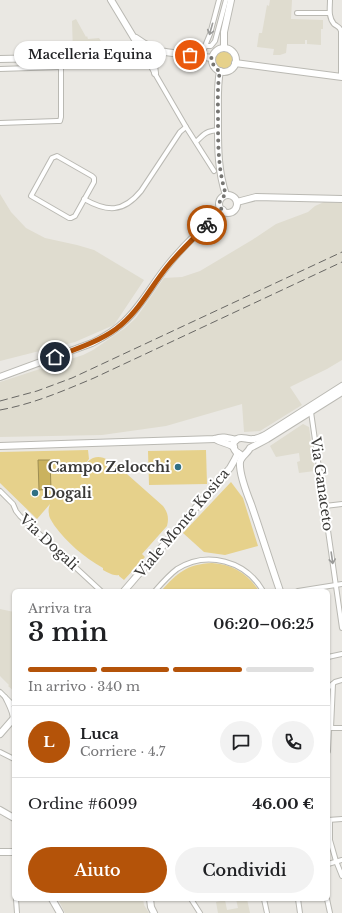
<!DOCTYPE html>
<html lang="it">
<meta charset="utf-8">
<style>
:root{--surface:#fff;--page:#f2f2f2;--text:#202124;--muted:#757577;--line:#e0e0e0;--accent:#b45309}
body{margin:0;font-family:"Libre Baskerville",serif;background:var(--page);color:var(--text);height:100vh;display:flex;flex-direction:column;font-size:15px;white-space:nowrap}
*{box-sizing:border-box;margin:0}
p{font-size:13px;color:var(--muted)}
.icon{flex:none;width:22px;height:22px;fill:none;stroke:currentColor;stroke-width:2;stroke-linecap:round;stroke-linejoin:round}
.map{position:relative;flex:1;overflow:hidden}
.panel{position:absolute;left:12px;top:589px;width:318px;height:312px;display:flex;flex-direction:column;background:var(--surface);border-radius:6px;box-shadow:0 1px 3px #0004}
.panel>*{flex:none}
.pin{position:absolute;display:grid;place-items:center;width:34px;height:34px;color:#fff;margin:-17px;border:2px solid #fff;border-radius:50%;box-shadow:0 1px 4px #0007}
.courier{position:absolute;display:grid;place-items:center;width:40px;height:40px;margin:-20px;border:3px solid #b45309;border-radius:50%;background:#fff;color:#222;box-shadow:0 1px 5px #0007}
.bubble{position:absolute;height:28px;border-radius:14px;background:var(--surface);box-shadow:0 1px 3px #0004;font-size:13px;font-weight:600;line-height:28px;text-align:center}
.overview em{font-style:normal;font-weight:600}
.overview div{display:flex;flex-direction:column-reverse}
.overview{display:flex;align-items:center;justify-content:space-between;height:68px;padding:0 16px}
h1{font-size:26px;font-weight:600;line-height:30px}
.bar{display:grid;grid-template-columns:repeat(4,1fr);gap:6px 4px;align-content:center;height:48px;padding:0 16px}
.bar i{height:5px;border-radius:3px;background:var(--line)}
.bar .active{background:var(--accent)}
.bar p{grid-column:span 4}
.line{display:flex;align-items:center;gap:10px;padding:0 16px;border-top:1px solid var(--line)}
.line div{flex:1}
.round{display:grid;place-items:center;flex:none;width:42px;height:42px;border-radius:21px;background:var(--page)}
.action{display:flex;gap:8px;margin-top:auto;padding:8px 16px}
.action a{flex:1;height:46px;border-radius:24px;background:var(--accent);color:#fff;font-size:16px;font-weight:600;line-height:46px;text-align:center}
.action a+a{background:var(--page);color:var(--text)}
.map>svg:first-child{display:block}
.built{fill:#dfdccf}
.green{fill:#e6d18b}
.water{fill:#cab25e;stroke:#9e8d52}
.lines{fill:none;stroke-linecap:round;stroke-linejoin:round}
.street-casing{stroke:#bab9b3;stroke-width:6}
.secondary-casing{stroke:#bab9b3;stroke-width:8}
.street{stroke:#fff;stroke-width:4}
.secondary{stroke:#fff;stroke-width:6}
.rail{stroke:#696865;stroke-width:1;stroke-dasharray:8 4;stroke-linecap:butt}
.oneway{stroke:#9c9c9a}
.done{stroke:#777673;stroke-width:4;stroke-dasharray:0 7.2}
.route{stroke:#b45309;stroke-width:5}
.poi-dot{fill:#307084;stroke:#fff;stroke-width:1.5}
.labels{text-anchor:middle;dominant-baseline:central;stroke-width:4;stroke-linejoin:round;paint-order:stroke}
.poi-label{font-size:14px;font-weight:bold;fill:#393836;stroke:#fff;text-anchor:end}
.street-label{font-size:14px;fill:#393836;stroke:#fff}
</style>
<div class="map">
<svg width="342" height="913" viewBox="0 0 342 913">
<rect width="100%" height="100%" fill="#eae8e3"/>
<!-- built -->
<g class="built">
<polygon points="270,0 292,0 291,19 323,20 323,29 321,29 321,45 307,44 307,40 305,40 305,44 287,44 286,53 280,55 273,55 274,49 257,47 259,33 262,33 267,5 269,6"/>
<polygon points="76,19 86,37 87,36 88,39 99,38 108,52 73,54 72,21"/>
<polygon points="0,194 11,212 26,228 45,238 77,245 94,250 144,280 114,325 75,342 0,361"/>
<polygon points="324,202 342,203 342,360 327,369 290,387 302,405 260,431 244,432 242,404 166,426 102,435 0,437 0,382 83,355 93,350 125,328 136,318 164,278 182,277 200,271 252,240 276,224 308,212 315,206"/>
<polygon points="303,424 309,427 315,471 299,473 297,462 300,461 299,453 276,457 270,446"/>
<polygon points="0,609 14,612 14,691 8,686 9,685 0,676"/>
<polygon points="58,899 143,899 144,905 149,913 65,913"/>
<polygon points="236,899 247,899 250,913 218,913 216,902 225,900 227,910 238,908"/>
</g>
<!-- green -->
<g class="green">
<circle cx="224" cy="60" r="9"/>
<path d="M88,450L89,459L67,486C72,479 86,461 93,458C98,456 103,457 108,460L110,459L163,506C168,513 169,518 167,526L142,554L145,557L124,580L119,576V575C113,576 109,573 103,570V568C84,557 67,543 54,525C52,521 49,518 49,514C48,510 49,507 50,504L37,519L0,483V452Z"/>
<polygon points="206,450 207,484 149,485 148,451"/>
<polygon points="231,482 243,498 258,546 225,555 204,552 183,533"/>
<path d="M212,563C232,564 248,574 259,591H161C177,573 187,564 212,563Z"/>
</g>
<!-- water -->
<polygon class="water" points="38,460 50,460 51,489 39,490"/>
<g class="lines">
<defs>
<g id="street">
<path d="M330,0C330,8 328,17 334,24C338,27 340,27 341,31V77"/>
<polyline points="297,13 329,13"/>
<polyline points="205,46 211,46 215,41 226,0"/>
<polyline points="143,53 186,127 214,171"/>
<polyline points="202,57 205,46 210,34 219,0"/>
<polyline points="0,69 61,67"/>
<polyline points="0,123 57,121 60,121 61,117 61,58"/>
<path d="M196,142C204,134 206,131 218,130"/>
<polygon points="57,156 92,176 94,178 94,182 75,216 71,218 69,218 31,196 52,158"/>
<path d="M84,199C107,212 123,213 141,191L180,132L186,127"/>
<polyline points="311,412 342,628"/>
<polyline points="0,491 13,504 16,511 20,516 101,591"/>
<polyline points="325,506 342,504"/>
<path d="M155,591C162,583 169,575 177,569C207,550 246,561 263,591"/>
<polyline points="298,591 342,584"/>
<polyline points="328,657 342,654"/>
<polyline points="328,688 335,682 342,680"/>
<polyline points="0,692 14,706"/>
<path d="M5,697C8,704 13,711 13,720"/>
<polyline points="330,728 342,728"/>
<polyline points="331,728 333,684"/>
<polyline points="328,751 329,728"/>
<polyline points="0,752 14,759"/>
<polyline points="328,820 342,819"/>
<polyline points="330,820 330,840 336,861 342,876"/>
<polyline points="328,864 342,860"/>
<polyline points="16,899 17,913"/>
<polyline points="191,899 200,913"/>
<polyline points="264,899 267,913"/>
<polyline points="298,899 300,913"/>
<polyline points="327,899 330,913"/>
</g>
<g id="secondary">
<polyline points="111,0 143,53"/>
<polyline points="136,38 145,44 162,51"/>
<polyline points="224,48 224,32 231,0"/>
<circle cx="224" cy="60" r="12"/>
<polyline points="0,59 93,57 152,52 165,52 212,58"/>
<polyline points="235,63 342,77"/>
<path d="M220,71C217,86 218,100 218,115C218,142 217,169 226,195"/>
<path d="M155,73C153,61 154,58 165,52"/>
<circle cx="228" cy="204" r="9"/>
<polyline points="237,202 256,197 342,199"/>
<path d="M0,377L92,343C104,337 116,330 125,321C142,305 153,283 168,265C184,245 203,227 223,210"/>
<path d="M215,439C221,443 226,442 234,447"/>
<path d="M0,446L215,439C222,436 228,438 236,440"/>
<path d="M240,454C234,452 230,444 237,439C242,436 247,440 253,439C257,439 261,437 265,435L342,386"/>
<polyline points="124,591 230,468 234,461 238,453"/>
<path d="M280,591C270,562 261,533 251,504C247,494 239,472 240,462C241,456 248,453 250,448L267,439L342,392"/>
<polyline points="0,734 14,718"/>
<polyline points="0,810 14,818"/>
<polyline points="0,852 14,852"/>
<polyline points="52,899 60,913"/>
<polyline points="150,899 151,907 154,913"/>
</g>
</defs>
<!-- street casing -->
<use href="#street" class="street-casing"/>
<!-- secondary casing -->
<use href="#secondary" class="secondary-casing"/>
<!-- street -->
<use href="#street" class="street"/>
<!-- secondary -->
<use href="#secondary" class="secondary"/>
<!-- rail -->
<g class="rail">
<polyline points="0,401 37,391 72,378 342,252"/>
<path d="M0,410C33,404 63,391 94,378L342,262"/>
</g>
</g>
<!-- one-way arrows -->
<defs><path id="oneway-shaft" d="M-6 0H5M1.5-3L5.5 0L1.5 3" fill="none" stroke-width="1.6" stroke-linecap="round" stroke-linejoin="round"/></defs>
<g class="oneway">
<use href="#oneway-shaft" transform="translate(211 29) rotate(106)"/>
<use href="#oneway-shaft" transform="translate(332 558) rotate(82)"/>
</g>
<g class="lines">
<!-- done -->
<path class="done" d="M190,55L212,58C212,64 215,69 220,71C217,87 218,102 218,118C218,144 218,170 226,195C219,198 218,204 222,210L207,225"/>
<!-- route -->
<path class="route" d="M55,357C76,349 98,342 116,329C138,313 150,288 167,267C179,252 193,239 207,225"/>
</g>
<!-- markers -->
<g class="poi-dot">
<circle cx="178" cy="467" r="4"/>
<circle cx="35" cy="493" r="4"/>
</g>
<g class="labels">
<!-- poi labels -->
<g class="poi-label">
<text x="170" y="467">Campo Zelocchi</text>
<text x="43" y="493" text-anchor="start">Dogali</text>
</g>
<!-- street labels -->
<g class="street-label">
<text transform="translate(322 484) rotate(82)">Via Ganaceto</text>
<text transform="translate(182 523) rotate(-50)">Viale Monte Kosica</text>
<text transform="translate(49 542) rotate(43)">Via Dogali</text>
</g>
</g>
</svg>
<div class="pin" style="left:190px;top:55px;background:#ea580c"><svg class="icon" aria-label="bag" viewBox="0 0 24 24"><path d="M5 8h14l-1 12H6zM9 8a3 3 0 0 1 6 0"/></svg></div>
<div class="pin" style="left:55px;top:357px;background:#1f2937"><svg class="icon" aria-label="home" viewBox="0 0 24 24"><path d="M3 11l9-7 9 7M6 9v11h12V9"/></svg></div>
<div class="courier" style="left:207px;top:225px"><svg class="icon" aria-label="bike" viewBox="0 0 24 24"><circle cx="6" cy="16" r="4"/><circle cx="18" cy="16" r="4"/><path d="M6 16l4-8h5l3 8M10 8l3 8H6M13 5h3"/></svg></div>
<div class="bubble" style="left:14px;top:41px;width:152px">Macelleria Equina</div>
<section class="panel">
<div class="overview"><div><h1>3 min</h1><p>Arriva tra</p></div><em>06:20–06:25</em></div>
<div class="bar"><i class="active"></i><i class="active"></i><i class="active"></i><i></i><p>In arrivo · 340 m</p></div>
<div class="line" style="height:72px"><b class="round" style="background:var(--accent);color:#fff">L</b><div><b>Luca</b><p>Corriere · 4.7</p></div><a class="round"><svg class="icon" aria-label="chat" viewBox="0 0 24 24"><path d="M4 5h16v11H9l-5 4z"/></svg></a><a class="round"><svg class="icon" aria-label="phone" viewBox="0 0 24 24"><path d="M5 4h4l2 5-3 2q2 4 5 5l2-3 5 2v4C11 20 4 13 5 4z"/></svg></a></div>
<div class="line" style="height:52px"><div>Ordine #6099</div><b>46.00 €</b></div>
<div class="action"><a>Aiuto</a><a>Condividi</a></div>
</section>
</div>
